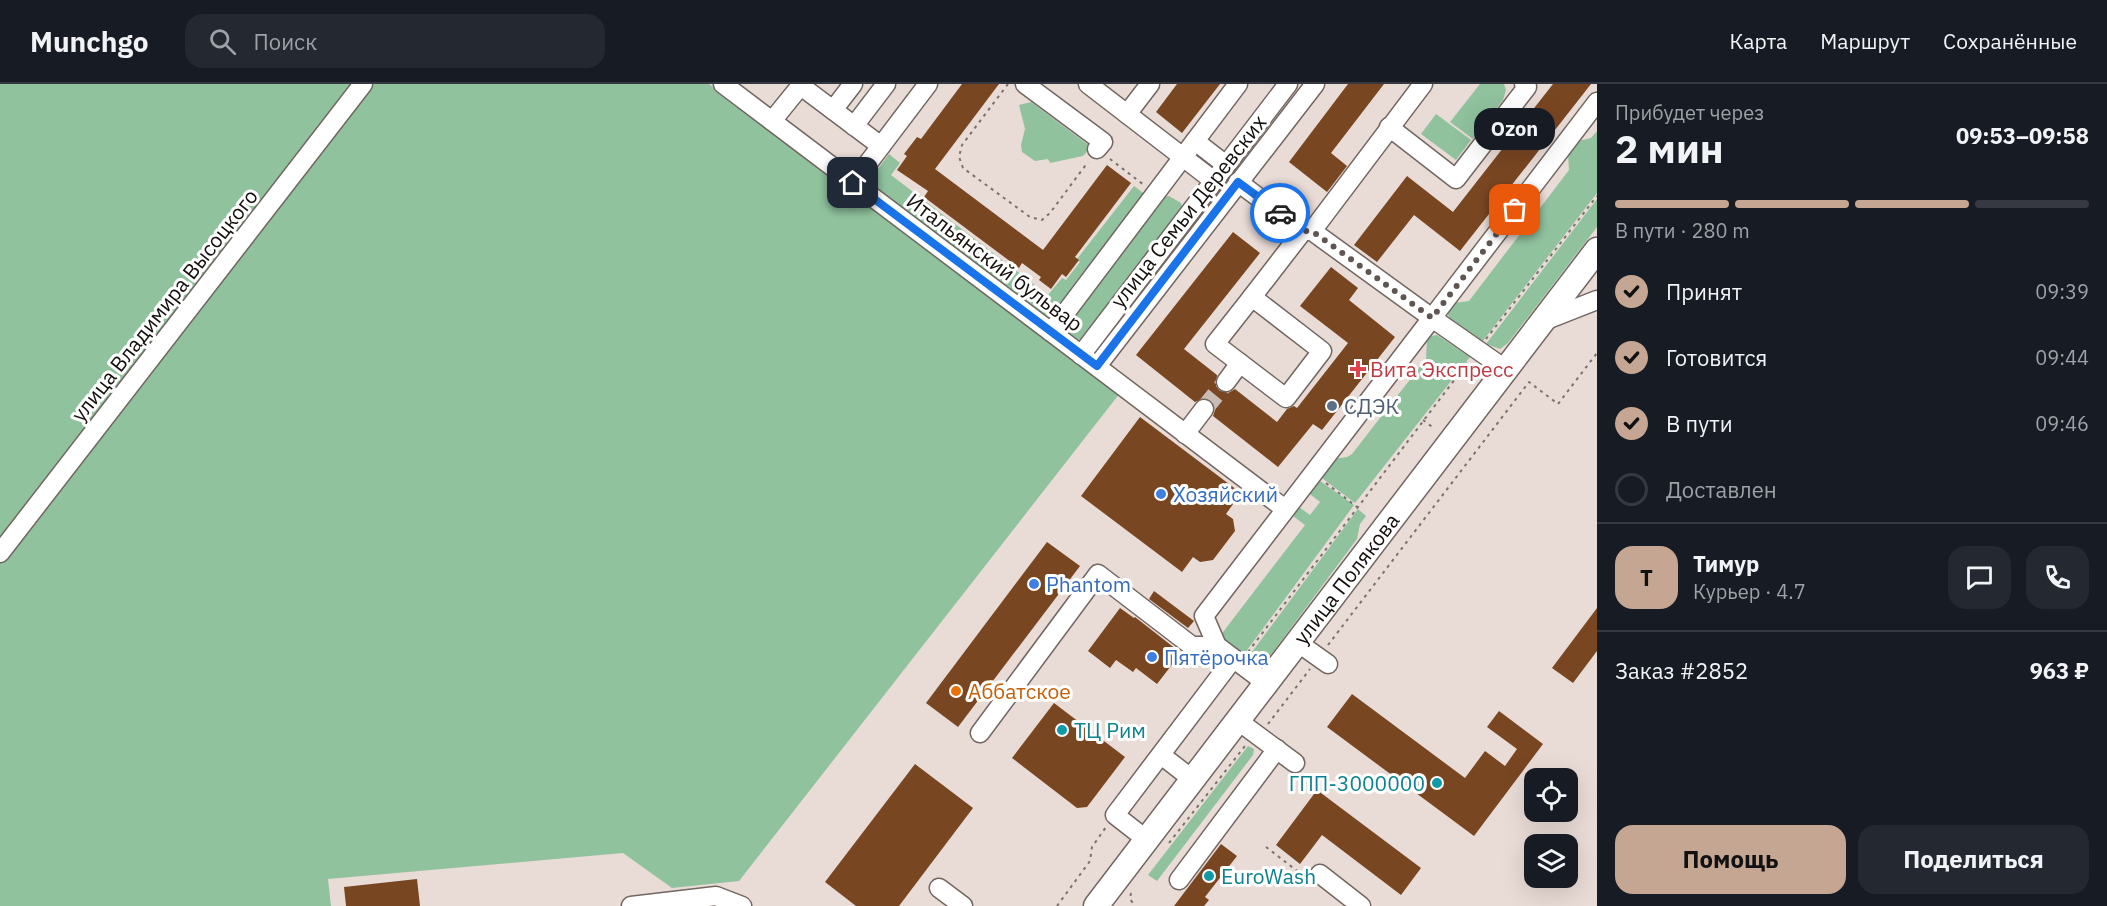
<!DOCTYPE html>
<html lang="ru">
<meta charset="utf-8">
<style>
:root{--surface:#171b24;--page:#242831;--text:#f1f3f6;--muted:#9ea1a6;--line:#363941;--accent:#c4a693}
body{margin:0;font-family:"IBM Plex Sans",sans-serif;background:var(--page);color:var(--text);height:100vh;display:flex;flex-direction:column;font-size:22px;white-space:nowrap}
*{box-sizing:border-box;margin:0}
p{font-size:20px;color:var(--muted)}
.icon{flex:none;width:33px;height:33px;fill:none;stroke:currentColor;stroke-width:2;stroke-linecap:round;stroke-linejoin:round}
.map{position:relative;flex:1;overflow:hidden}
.sheet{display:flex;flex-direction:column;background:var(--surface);width:510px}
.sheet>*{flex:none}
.controls{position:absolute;left:1524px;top:684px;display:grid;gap:12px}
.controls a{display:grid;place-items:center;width:54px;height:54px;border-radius:12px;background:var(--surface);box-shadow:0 6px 24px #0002;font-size:30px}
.pin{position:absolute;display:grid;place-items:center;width:51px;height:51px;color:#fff;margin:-26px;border-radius:12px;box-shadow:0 3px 9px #0006}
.courier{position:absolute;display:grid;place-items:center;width:60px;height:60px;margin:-30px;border:4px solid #1a73e8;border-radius:50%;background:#fff;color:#222;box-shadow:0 2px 8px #0007}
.bubble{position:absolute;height:42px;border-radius:18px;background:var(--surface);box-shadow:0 6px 24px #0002;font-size:20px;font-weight:700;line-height:42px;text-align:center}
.headline em{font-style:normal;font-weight:700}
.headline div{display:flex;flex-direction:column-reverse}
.headline{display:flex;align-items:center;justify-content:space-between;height:102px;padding:0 18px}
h1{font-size:39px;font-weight:700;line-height:45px}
.bar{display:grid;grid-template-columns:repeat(4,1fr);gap:9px 6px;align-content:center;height:72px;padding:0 18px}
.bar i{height:8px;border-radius:4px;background:var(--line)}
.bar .on{background:var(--accent)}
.bar p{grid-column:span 4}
.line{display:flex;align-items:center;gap:15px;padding:0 18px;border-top:2px solid var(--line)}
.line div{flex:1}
.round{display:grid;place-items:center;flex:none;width:63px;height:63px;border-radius:18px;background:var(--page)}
ol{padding:0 18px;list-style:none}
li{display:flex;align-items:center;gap:18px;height:66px}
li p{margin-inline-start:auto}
li .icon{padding:6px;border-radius:50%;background:var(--accent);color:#111;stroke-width:4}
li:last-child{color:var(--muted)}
li i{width:33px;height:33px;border:3px solid var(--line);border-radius:50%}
.button{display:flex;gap:12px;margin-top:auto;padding:12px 18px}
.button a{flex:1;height:69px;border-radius:18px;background:var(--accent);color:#111;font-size:24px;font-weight:700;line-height:69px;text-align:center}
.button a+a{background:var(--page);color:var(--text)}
header{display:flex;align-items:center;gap:36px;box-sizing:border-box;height:84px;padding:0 30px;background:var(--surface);border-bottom:2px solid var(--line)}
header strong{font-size:28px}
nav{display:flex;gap:33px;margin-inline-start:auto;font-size:21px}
.search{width:420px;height:54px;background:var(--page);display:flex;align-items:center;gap:15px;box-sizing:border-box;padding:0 21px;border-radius:18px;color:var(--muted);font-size:22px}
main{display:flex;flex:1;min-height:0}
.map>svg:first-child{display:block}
.green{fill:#90c29e}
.building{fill:#794622}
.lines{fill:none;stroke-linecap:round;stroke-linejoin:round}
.minor-tunnel{stroke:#c9bcb7;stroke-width:18;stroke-dasharray:18 9;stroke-linecap:butt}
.minor-casing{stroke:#726661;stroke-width:21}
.major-casing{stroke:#726661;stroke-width:27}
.path{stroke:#7b716d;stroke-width:2;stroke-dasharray:3 4.5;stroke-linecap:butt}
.minor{stroke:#fff;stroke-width:18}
.major{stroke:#fff;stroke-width:24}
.done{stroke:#5f5653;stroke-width:6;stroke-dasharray:0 10.8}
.route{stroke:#1a73e8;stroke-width:8}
.health-dot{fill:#e0444e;stroke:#fff;stroke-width:2}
.service-dot{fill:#5c6f8a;stroke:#fff;stroke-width:2}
.shop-dot{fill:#3f7fe0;stroke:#fff;stroke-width:2}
.food-dot{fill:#e8710a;stroke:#fff;stroke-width:2}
.culture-dot{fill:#0f9aa8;stroke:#fff;stroke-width:2}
.labels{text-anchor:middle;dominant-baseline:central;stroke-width:6;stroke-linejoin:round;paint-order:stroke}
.street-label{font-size:21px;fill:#140f0d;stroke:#fff}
.health-label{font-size:21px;fill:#be3a42;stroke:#fff;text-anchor:start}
.service-label{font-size:21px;fill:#4e5e75;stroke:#fff;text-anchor:start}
.shop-label{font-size:21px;fill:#366cbe;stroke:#fff;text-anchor:start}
.food-label{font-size:21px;fill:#c56008;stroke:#fff;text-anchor:start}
.culture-label{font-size:21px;fill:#0d838f;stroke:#fff;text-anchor:start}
</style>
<header>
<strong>Munchgo</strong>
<div class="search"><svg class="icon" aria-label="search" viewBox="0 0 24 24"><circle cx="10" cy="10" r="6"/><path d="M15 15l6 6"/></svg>Поиск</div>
<nav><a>Карта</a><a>Маршрут</a><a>Сохранённые</a></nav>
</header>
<main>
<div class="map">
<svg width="1597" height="822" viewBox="0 0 1597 822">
<rect width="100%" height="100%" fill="#e9dbd5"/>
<!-- green -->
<g class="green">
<polygon points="0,0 709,0 1120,309 739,797 672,804 623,769 328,795 331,822 0,822"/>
<polygon points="1480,0 1504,0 1506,6 1503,16 1473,55 1450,38"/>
<polygon points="1031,18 1091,63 1083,72 1050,79 1048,75 1035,77 1022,68 1021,61 1025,45 1019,21"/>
<polygon points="1436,30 1471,56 1456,76 1421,50"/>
<polygon points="1597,47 1597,109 1482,258 1453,239 1449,235 1447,225 1454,219 1469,217 1569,86 1568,70 1578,57 1591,54"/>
<polygon points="889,70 900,79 891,91 1048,211 1062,194 1066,196 1080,178 1077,175 1134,102 1146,111 1055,231 1049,234 1045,233 872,102 874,90"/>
<path d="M1169,112L1181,119L1183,127L1084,256C1075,256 1067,253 1066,243L1163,113Z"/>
<polygon points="1597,115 1597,143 1508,259 1500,265 1486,260"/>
<polygon points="1437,251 1470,273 1355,419 1318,391 1333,375 1347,373 1352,370 1426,275 1427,255 1431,252"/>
<polygon points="1316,394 1354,421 1242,573 1220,552 1305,441 1289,429 1295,420 1310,431 1320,418 1306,407"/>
<polygon points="1358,425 1366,432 1360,440 1357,455 1267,576 1257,581 1246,576"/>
<polygon points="1248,662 1254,665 1253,671 1157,797 1148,791"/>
</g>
<!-- building -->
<g class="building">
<polygon points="962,0 999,0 935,85 1043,166 1107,81 1131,99 1075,173 1079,176 1066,193 1062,190 1051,205 1039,196 1041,193 1022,179 1019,184 924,113 928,107 897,86 907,72 904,70 917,53 921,55"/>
<polygon points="1177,0 1220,0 1182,49 1156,28"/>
<polygon points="1348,0 1384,0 1331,69 1347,82 1327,108 1289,78"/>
<polygon points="1553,0 1591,0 1460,167 1414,131 1377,178 1354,161 1407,92 1453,128"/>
<polygon points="1233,148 1260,169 1184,265 1217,291 1216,302 1220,307 1230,308 1235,305 1277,338 1287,325 1294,322 1297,324 1348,259 1300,222 1331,183 1358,204 1349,216 1395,253 1322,346 1313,340 1278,383 1213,332 1215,326 1211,316 1205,314 1195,318 1136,271"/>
<polygon points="1140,333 1241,409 1226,430 1233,435 1235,447 1213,476 1200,478 1193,473 1182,488 1081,412"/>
<polygon points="1047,458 1080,482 958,643 926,619"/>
<polygon points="1154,507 1194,537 1188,544 1149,515"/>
<polygon points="1120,524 1134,534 1135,533 1181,569 1157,600 1136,584 1133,588 1116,576 1110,584 1088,567"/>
<polygon points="1597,524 1597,567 1573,599 1552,584"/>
<polygon points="1352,610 1465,694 1485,667 1505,682 1517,665 1487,643 1499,627 1543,660 1474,752 1327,643"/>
<polygon points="1054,619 1125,673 1087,723 1077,724 1012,674"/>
<polygon points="915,680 973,724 899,822 856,822 825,798"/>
<polygon points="1317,706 1421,784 1401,811 1322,751 1300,780 1276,761"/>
<polygon points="1221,760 1237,772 1205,813 1209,816 1204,822 1174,822"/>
<polygon points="417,795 420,822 346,822 344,803"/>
</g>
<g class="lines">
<!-- minor-tunnel -->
<polyline class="minor-tunnel" points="1204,325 1226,298"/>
<defs>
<g id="minor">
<polyline points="723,0 1285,425"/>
<polyline points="1025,0 1103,58 1097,65"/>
<polyline points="1088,0 1214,97"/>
<polyline points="801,2 881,62"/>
<polyline points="833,26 853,0"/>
<polyline points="1127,30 1150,0"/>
<polyline points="772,37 802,0"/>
<polyline points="854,42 886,0"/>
<polyline points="1389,43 1456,95 1527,3 1524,0"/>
<polyline points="1195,57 1226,81"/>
<polyline points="1238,98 1303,147"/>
<polyline points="853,99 928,0"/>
<polyline points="1312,147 1423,0"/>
<polyline points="1252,213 1303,147 1312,147 1432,234 1597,18"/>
<polygon points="1252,213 1322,267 1286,314 1215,260"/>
<polyline points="1541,238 1597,216"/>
<polyline points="1051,248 1238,0"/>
<polyline points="1081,271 1288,0"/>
<polyline points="1097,282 1315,0"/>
<polyline points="1226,298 1240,279"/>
<polyline points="1185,350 1204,325"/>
<polyline points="0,469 363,0"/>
<polyline points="1297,558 1328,580"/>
<polyline points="1266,599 1217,562 1204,532 1432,234 1505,285"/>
<polyline points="1237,636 1295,679"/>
<polyline points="980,649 1098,490 1192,562 1217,562"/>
<polyline points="1161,671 1192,695"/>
<polyline points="1147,756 1115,731 1233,575"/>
<polyline points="1320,790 1361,822"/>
<polyline points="1179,796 1277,665"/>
<polyline points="939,804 963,822"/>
<polyline points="631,822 716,812 742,822"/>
</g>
<g id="major">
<path id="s1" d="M1096,822L1597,166"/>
</g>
</defs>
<!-- minor casing -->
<use href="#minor" class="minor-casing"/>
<!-- major casing -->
<use href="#major" class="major-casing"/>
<!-- path -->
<g class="path">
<polyline points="1008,0 962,61 959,73 963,84 1030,133 1042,136 1050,129 1088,78"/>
<polyline points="1110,75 1144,101"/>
<polyline points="1486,255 1597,112"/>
<polyline points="1423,336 1435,345"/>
<polyline points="1326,399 1357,423"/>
<polyline points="1328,561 1529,298 1558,320 1597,269"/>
<polyline points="1248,568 1468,278"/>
<polyline points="1268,640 1310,585"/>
<polyline points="1169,759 1245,662"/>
<polyline points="1266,763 1305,793"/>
<polyline points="1131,809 1130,815 1135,822"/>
<polyline points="1057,822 1090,777 1092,763 1106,743"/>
</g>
<!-- minor -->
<use href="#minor" class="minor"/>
<!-- major -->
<use href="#major" class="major"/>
</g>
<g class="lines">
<!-- done -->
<polyline class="done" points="1280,129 1303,147 1312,147 1432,234 1515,126"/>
<!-- route -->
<polyline class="route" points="853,99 1097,282 1238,98 1280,129"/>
</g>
<!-- markers -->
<path class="health-dot" d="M1355 276h6v6h6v6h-6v6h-6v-6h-6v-6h6z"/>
<circle class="service-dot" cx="1332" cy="322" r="6"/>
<g class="shop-dot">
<circle cx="1161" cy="410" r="6"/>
<circle cx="1034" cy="500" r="6"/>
<circle cx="1152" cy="573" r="6"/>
</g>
<circle class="food-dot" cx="956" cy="607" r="6"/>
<g class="culture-dot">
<circle cx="1062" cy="646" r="6"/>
<circle cx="1437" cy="699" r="6"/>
<circle cx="1209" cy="792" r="6"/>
</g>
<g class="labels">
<!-- street labels -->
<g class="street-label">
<text transform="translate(1188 127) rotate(-52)">улица Семьи Деревских</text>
<text transform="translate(995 178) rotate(37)">Итальянский бульвар</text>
<text transform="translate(164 221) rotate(-52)">улица Владимира Высоцкого</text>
<text stroke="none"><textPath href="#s1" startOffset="412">улица Полякова</textPath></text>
</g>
<!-- health labels -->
<g class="health-label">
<text x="1370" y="285">Вита Экспресс</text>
</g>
<!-- service labels -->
<g class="service-label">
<text x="1344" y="322">СДЭК</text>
</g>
<!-- shop labels -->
<g class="shop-label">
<text x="1173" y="410">Хозяйский</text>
<text x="1046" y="500">Phantom</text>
<text x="1164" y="573">Пятёрочка</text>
</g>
<!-- food labels -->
<g class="food-label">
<text x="968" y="607">Аббатское</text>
</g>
<!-- culture labels -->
<g class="culture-label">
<text x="1074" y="646">ТЦ Рим</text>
<text x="1425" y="699" text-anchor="end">ГПП-3000000</text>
<text x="1221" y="792">EuroWash</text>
</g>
</g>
</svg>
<div class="controls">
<a><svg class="icon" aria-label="locate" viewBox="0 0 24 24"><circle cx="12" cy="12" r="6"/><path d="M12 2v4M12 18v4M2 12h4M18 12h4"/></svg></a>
<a><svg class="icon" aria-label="layers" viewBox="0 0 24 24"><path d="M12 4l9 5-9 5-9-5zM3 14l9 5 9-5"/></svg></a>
</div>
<div class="pin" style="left:1515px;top:126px;background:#ea580c"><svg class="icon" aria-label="bag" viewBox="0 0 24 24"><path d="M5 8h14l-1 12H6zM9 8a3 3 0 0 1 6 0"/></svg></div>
<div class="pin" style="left:853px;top:99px;background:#1f2937"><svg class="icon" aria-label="home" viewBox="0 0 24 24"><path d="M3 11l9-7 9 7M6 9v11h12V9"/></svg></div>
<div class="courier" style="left:1280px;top:129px"><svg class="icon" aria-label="car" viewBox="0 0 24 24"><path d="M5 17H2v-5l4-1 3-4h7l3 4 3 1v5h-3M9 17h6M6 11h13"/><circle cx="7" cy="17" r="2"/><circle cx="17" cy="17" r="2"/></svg></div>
<div class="bubble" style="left:1474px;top:24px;width:81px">Ozon</div>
</div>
<section class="sheet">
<div class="headline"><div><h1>2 мин</h1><p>Прибудет через</p></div><em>09:53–09:58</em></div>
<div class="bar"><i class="on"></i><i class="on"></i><i class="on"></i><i></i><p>В пути · 280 m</p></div>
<ol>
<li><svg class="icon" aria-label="check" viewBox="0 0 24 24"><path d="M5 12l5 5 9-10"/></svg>Принят<p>09:39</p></li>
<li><svg class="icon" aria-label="check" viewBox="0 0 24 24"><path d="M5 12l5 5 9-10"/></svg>Готовится<p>09:44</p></li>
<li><svg class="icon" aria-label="check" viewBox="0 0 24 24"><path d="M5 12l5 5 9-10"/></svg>В пути<p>09:46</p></li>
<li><i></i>Доставлен</li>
</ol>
<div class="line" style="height:108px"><b class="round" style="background:var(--accent);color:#111">Т</b><div><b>Тимур</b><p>Курьер · 4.7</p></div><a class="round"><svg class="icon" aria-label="chat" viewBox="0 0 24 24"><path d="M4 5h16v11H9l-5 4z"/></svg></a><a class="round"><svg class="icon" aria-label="phone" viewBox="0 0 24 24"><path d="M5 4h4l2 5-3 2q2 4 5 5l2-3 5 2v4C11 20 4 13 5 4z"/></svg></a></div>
<div class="line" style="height:78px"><div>Заказ #2852</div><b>963 ₽</b></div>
<div class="button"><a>Помощь</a><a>Поделиться</a></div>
</section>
</main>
